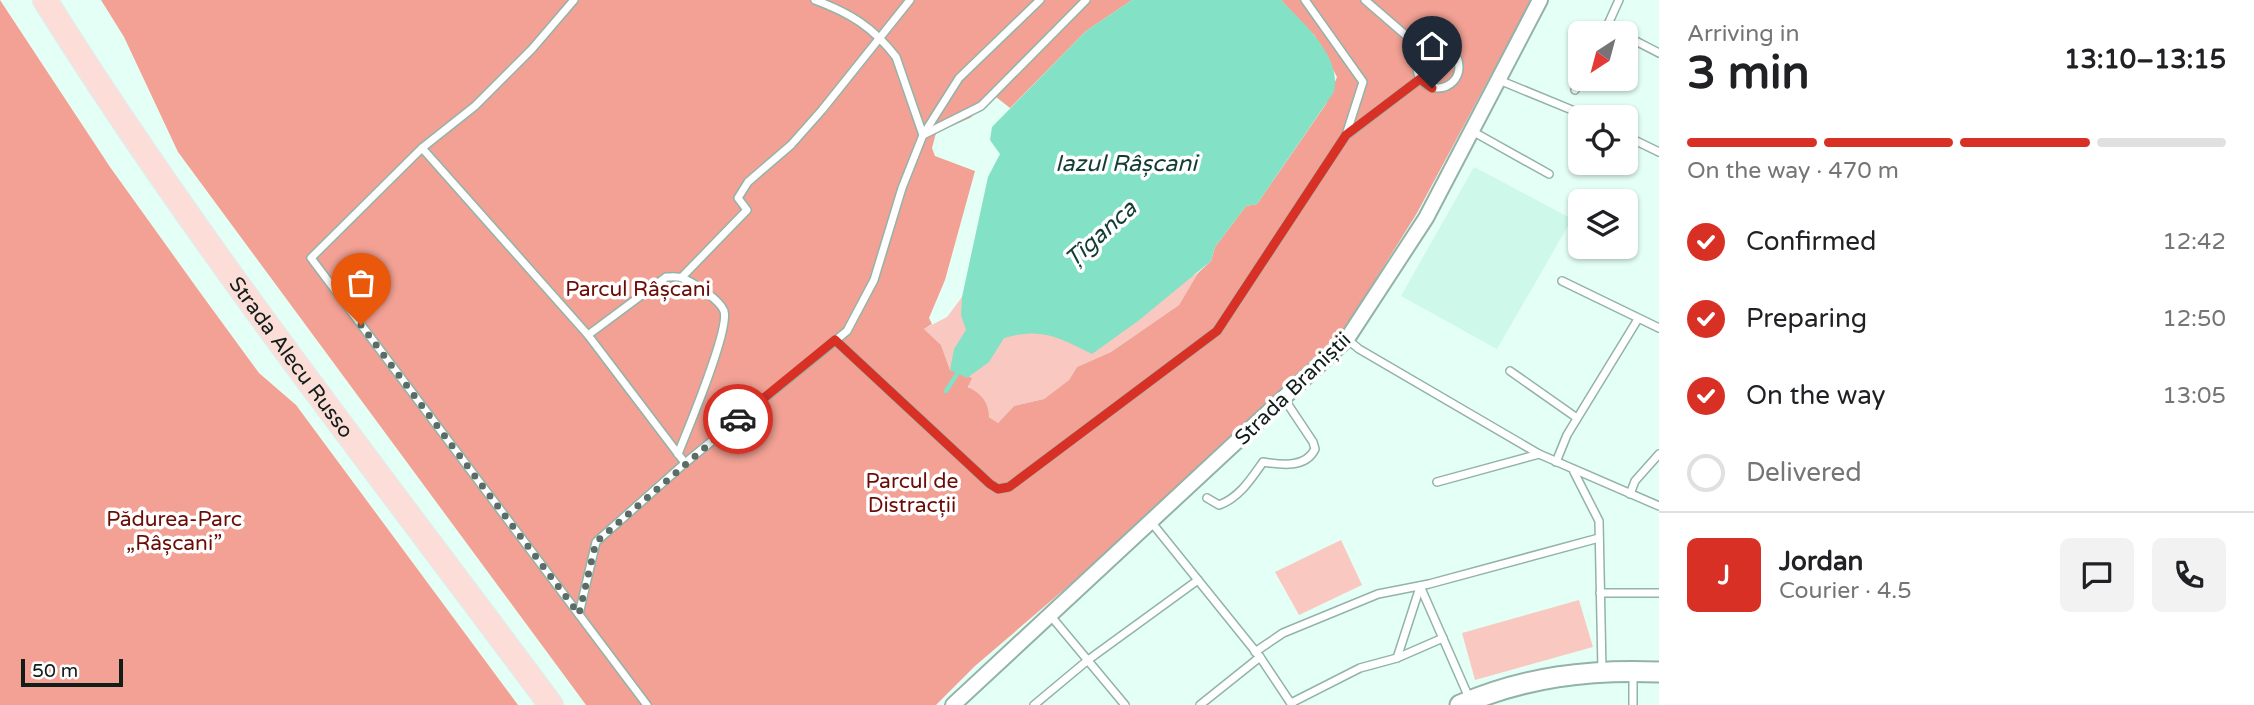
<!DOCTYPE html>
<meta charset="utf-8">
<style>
:root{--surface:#fff;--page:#f2f2f2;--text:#202124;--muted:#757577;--line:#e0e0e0;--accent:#d93025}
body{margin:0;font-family:"Varela Round",sans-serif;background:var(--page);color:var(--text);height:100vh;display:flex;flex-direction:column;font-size:26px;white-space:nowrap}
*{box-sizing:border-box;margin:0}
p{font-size:23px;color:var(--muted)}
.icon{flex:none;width:38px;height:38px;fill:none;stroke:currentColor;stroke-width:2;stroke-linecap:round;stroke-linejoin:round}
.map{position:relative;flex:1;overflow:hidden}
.side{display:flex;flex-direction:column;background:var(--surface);width:595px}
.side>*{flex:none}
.needle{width:46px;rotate:216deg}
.controls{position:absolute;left:1568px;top:21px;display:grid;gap:14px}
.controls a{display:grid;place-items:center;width:70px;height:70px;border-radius:10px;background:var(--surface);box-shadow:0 2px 5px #0004;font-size:35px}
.scale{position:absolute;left:21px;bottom:18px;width:102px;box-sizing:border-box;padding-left:7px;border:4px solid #101d19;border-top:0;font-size:19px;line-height:24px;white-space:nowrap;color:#101d19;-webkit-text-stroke:5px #fff;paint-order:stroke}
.pin{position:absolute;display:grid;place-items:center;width:60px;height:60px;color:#fff;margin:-72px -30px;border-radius:50% 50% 50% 0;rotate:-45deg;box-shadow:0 0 7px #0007}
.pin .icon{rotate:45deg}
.courier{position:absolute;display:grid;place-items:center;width:70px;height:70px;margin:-35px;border:5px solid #d93025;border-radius:50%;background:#fff;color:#222;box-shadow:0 2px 9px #0007}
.head em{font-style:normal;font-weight:700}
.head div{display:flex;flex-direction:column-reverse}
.head{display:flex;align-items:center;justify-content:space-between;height:119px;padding:0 28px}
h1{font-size:46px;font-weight:700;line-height:52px}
.bar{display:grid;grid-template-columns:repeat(4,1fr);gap:10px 7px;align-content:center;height:84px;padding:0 28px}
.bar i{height:9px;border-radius:5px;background:var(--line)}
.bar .selected{background:var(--accent)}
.bar p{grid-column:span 4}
.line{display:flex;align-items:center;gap:18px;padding:0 28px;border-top:2px solid var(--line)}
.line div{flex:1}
.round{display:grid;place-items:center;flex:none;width:74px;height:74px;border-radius:10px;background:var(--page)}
ol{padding:0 28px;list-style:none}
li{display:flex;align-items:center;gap:21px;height:77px}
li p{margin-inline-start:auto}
li .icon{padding:7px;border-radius:50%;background:var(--accent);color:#fff;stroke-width:4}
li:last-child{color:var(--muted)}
li i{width:38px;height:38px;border:4px solid var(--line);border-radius:50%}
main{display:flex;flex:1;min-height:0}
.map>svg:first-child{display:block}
.built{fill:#cdf8ea}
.green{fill:#f9c9c1}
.forest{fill:#f2a194}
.water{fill:#83e1c5}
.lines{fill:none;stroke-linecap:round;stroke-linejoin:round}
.stream{stroke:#83e1c5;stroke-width:4.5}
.service-casing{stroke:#93b3a8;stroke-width:10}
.minor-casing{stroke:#93b3a8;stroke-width:18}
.secondary-casing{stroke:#93b3a8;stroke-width:23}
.primary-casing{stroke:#e7e8e8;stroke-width:26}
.service{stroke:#fff;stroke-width:7}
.minor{stroke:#fff;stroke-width:14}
.secondary{stroke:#fff;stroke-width:19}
.primary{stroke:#fdddd7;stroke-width:23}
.done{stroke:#5a6c66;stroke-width:7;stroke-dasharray:0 12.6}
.route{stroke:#d93025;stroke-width:9}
.labels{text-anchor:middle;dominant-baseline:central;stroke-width:7;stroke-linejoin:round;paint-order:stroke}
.park-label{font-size:21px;fill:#6c0c06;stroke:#fff}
.street-label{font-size:21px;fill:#101d19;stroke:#fff}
.water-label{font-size:23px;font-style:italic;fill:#123d31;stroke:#fff}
</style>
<main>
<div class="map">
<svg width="1659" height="705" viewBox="0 0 1659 705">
<rect width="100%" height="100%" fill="#e4fff5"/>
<!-- built -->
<polygon class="built" points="1474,167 1572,219 1497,349 1401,296"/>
<!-- green -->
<g class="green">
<path d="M1198,273L1179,305L1111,352L1077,367L1069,380L1044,399L1014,406L998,423C983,414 969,394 967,378L950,370L941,345L924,329L947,317L962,297L1190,277Z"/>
<polygon points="1341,540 1362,585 1299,615 1275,572"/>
<polygon points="1579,600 1593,647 1475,680 1462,633"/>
</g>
<!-- forest -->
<g class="forest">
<polygon points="0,0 110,167 199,291 259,373 296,405 518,705 0,705"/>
<path d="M101,0H1132L1086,31L1010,108L996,97L970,118L936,133L932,148L935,156L975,171L945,280L929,318L932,324L924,329L941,345L950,370L972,378L968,387C981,393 989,403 989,417L998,423L1014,406L1044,399L1069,380L1077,367L1111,352L1179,305L1198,273L1211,261L1215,247L1246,206L1257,204L1326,104L1337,77L1315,36L1281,0H1531L1417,213L1346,327L1115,546L975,666L936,705H586L178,152L124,37Z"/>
</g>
<!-- water -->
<path class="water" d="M1132,0H1281C1304,24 1342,56 1334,92L1257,204L1246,206L1215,247L1211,261L1138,321L1092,354C1058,337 1041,327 1004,338L989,362L967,378L950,370L954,349L966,330L961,315L962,297L988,177L1000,154L990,140L992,127L1086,31Z"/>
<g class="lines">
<!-- stream -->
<polyline class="stream" points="946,391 959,371"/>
<defs>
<g id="service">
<polyline points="574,0 532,49 475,106 422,148 311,258 647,705"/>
<path d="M815,0C850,13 873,27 896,57L923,135L981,106L1086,0"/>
<polyline points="1365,0 1424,51"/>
<polyline points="1608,26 1621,33"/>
<polyline points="1604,33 1619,0"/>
<polyline points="1626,36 1659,53"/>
<circle cx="1438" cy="67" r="21"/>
<polyline points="1499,80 1589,117"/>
<polyline points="1575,90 1580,79"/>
<polyline points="1472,131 1549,174"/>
<polyline points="1348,134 1420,79"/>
<polyline points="1626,136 1659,152"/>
<polyline points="422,148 588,335 685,463"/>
<polyline points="682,277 747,210 738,198 748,182 791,145 822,110 910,0"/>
<polyline points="1562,281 1659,328"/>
<path d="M588,335L666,277C671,277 678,276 682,278C693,282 720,300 724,311C730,330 687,431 678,454"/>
<polyline points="1347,339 1359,349 1539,454 1659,506"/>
<polyline points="835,340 990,484 998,489 1009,487 1217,331 1346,135 1363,82 1305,0"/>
<polyline points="1510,371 1577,418"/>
<polyline points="1556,462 1567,435 1638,319"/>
<polyline points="1574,472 1599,521 1602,671"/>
<polyline points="1437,482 1539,454"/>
<polyline points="1630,494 1635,481 1659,454"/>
<path d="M1207,498L1219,505C1239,498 1251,479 1263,462C1282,465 1306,468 1315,449L1313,442L1285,400"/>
<polyline points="1152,523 1260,657 1292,705"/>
<polyline points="1420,586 1470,700"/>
<polyline points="1600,593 1659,593"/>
<polyline points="579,614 596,542 685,463 847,331 874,280 902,188 923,135 959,78 1040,0"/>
<polyline points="1050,615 1125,705"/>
<polyline points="1255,652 1283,633 1378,594 1429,584 1599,538"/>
<polyline points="1397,658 1420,587"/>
<polyline points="1633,671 1633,705"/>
<polyline points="1291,703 1360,668 1397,658 1443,638"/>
<polyline points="1034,705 1088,660 1198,580"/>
<polyline points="1200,705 1260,657"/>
</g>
<polyline id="minor" points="953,705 1347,339 1426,218 1540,0"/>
<path id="secondary" d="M1460,705C1525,677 1589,669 1659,672"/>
<g id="primary">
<path id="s1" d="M45,0C198,245 379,473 551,705"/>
</g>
</defs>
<!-- service casing -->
<use href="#service" class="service-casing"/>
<!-- minor casing -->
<use href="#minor" class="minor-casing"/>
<!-- secondary casing -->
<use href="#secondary" class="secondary-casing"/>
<!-- primary casing -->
<use href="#primary" class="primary-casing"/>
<!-- service -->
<use href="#service" class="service"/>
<!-- minor -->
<use href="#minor" class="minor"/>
<!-- secondary -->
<use href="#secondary" class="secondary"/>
<!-- primary -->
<use href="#primary" class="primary"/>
</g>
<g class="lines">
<!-- done -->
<polyline class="done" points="361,325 579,614 596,542 738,419"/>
<!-- route -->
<polyline class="route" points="738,419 835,340 990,484 998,489 1009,487 1217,331 1346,135 1420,79 1432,88"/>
</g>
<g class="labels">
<!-- park labels -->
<g class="park-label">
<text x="638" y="289">Parcul Râșcani</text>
<text x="912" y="481">Parcul de<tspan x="912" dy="24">Distracții</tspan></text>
<text x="174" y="519">Pădurea-Parc<tspan x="174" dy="24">„Râșcani”</tspan></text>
</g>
<!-- street labels -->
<g class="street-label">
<text stroke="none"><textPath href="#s1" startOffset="434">Strada Alecu Russo</textPath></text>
<text transform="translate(1293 389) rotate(-44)">Strada Braniștii</text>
</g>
<!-- water labels -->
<g class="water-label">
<text x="1126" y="164">Iazul Râșcani</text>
<text transform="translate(1101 234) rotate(-42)">Țîganca</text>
</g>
</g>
</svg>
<div class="controls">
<a><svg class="needle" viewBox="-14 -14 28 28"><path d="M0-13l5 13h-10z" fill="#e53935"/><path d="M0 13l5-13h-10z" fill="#757577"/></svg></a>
<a><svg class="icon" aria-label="locate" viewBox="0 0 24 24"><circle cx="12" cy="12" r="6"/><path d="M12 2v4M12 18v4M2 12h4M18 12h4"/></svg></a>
<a><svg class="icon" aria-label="layers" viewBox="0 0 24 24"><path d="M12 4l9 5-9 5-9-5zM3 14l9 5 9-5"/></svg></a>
</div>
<div class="scale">50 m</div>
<div class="pin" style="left:361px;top:325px;background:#ea580c"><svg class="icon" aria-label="bag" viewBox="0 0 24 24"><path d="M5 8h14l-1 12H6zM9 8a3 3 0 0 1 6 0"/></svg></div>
<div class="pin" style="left:1432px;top:88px;background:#1f2937"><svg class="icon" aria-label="home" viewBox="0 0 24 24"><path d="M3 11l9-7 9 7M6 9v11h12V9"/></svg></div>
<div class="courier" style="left:738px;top:419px"><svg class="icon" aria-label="car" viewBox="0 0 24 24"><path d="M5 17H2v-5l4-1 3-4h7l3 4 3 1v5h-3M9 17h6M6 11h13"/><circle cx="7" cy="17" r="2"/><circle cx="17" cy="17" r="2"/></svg></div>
</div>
<section class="side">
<div class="head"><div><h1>3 min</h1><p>Arriving in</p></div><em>13:10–13:15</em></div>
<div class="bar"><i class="selected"></i><i class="selected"></i><i class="selected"></i><i></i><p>On the way · 470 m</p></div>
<ol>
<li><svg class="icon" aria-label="check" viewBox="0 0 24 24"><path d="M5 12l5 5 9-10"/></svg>Confirmed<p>12:42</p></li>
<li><svg class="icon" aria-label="check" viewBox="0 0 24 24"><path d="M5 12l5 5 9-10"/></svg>Preparing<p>12:50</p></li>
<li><svg class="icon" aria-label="check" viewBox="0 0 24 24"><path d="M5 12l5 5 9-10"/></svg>On the way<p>13:05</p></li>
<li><i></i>Delivered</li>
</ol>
<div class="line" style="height:126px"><b class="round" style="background:var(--accent);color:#fff">J</b><div><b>Jordan</b><p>Courier · 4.5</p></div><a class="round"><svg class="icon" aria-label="chat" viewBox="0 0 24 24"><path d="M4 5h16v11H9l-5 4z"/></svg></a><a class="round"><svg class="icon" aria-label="phone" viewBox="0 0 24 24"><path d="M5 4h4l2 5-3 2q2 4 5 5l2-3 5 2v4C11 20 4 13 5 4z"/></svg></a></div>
</section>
</main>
